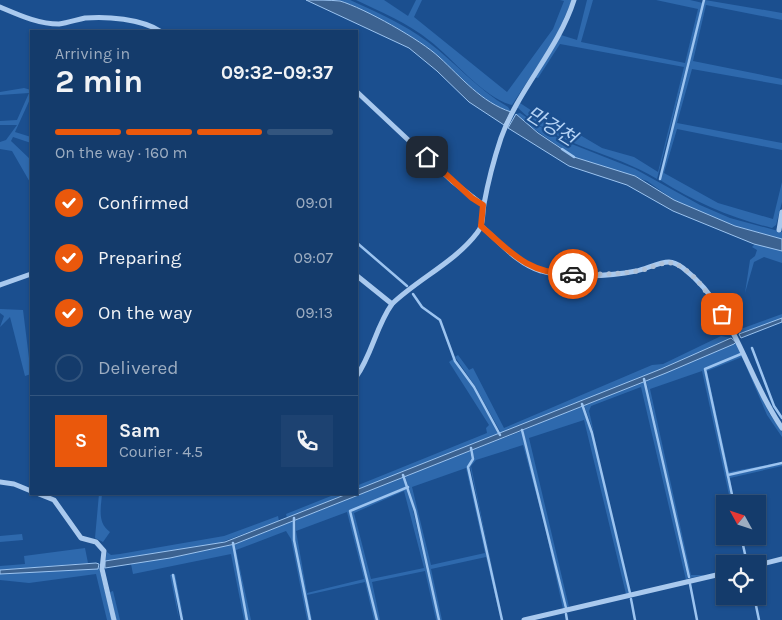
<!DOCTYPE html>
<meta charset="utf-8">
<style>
:root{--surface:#143b6b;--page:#1d4271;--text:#f1f3f6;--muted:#9dadc1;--line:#33557e;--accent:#ea580c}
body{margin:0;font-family:Karla,"Noto Sans KR",sans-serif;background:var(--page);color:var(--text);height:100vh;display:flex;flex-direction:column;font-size:19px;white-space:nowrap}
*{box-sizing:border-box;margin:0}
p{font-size:16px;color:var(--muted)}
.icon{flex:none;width:28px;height:28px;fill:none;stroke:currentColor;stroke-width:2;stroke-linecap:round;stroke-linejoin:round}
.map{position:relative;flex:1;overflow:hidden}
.drawer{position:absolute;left:30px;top:30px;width:328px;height:465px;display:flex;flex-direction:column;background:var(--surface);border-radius:0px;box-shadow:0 1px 4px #0004,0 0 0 1px var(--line)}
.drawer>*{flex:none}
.needle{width:32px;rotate:310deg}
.buttons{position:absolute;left:716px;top:495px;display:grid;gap:10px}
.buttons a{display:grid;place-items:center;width:50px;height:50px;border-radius:0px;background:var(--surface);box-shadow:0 1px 4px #0004,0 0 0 1px var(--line);font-size:25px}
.pin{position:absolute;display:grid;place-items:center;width:42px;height:42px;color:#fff;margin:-21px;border-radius:10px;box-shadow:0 2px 8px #0006}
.courier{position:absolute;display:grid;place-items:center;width:50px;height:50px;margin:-25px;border:4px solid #ea580c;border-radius:50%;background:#fff;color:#222;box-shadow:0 1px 6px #0007}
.overview em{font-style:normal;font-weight:700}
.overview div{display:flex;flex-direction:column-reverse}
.overview{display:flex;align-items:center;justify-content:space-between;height:85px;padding:0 25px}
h1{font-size:32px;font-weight:700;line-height:38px}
.bar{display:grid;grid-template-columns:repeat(4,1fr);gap:8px 5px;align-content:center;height:60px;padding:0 25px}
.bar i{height:6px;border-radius:4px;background:var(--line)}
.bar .active{background:var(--accent)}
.bar p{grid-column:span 4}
.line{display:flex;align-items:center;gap:12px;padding:0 25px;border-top:1px solid var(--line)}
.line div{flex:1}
.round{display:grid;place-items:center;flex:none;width:52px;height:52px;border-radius:0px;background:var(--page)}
ol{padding:0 25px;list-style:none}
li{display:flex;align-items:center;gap:15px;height:55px}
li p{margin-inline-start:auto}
li .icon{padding:5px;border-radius:50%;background:var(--accent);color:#fff;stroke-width:4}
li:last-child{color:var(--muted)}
li i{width:28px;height:28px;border:2px solid var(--line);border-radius:50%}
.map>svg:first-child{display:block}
.green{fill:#2e69ad;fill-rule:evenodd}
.water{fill:#3c6290;stroke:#9cc4f0}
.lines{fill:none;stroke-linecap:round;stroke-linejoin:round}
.stream{stroke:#9cc4f0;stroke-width:2.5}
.street{stroke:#a9c9ee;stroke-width:5}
.done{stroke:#afc1d8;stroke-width:5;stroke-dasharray:0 9}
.route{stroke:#ea580c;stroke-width:6}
.labels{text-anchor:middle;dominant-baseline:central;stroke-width:4.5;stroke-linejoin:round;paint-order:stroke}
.water-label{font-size:20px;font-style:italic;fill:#b5d3f5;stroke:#1b4f8f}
</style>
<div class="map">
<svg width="782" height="620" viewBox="0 0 782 620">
<rect width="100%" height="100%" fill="#1b4f8f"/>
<!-- green -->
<g class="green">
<path d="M338,0H350C376,12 404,24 428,42C456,63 477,89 508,107L511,112C475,100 449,66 420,43C399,26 363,11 338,0Z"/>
<path d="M356,0H384L408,16L416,0H422L414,17L507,92L553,29L564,1L560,0H572L555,39L512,105C485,99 452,58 430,41C408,23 381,12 356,0Z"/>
<path d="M587,0H593L581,42L685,63L698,9L656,0H690L703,3L657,179C612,151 556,147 517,107L520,103L561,130L580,135L602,148L634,157L658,172L684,67L560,44L538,78L533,77L561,35L577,40Z"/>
<path d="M705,0L782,13V20L706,5L693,61L782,79V85L692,69L677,123L782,143V150L677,129L664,173L718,203L773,219L782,182V202L776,225L772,228C732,218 696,203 660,180Z"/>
<polygon points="24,88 31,90 31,97 15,132 31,137 31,143 13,137 11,141 31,160 31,184 12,151 0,149 0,142 6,140 17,125 0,125 0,121 17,120 29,93 0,95 0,92"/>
<polygon points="520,113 559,139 635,169 700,205 730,218 782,232 782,239 735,226 674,200 647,181 574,157 520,119 516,114"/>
<polygon points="756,243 782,251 782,263 764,257 754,262 745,293 750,260 755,256 757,250 752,247"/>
<polygon points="0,309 23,310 31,374 25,376 10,317 0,327 4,316 0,313"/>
<polygon points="782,314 782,318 739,334 738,330"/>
<polygon points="721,336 731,338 661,369 501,433 475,386 455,357 458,355 469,370 473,368 504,428 652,365 663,364"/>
<polygon points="736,342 769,413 782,432 782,437 767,415 742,357 707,371 729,472 782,462 728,475 705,370 741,354 704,369 733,504 731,504 702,371 650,389 691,575 705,575 690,578 646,381"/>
<polygon points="453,359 474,388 498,434 356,490 356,486 487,433 486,428 489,425 449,362"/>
<polygon points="644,382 688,579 686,580 641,387 591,406 589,411 631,593 594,433 584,405"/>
<polygon points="582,406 592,433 629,593 626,594 584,420 529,438 569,607 567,608 523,430"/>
<polygon points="522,431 565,609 563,609 545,527 523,445 476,460 471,466 503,620 470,466 474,459 472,450"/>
<path d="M470,451L472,459L468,467L501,620L486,557L431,569L442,620H440L416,511L405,476ZM466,468L485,553L431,565L412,487Z"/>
<polygon points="782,464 782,466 730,478 734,504 728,476"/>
<path d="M403,477L407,486L349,511L377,620H374L365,582L307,595L312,620H310L295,540L296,520ZM347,512L364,579L307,593L296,531Z"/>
<path d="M408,488L438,620H436L425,571L372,582L380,620H378L351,511ZM404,491L424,568L371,579L354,513Z"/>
<path d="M99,494H102C101,508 97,523 110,532L103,542L95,538Z"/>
<polygon points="336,494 347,494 287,518 286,514"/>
<polygon points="278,516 279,521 219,543 105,561 107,552 111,555 120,554 224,536"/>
<polygon points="293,521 293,541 309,620 307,620 291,539 286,531 236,550 251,620 248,620 235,552 247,620 244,620 231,554 133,574 131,564 170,558 235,544"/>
<polygon points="22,534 23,540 0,542 0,536"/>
<polygon points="85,548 88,563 0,570 0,566 25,564 24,556"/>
<polygon points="99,567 112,620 107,620 96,574 29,583 0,580 0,574"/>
<polygon points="173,574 179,620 170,575 175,574 184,620"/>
<polygon points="113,591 120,620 116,620 110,592"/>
</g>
<!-- water -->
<g class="water">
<path d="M306,0C316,0 330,0 340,1C364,8 421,40 439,57C462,78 481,102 511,112L504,125L469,102L437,71L409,48Z"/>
<polygon points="516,114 538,133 574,157 635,176 674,200 735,226 782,239 782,251 754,244 673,211 627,185 569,166 508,128"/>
<polygon points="782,318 782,322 741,338 739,334"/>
<polygon points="731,338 736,342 734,344 666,373 235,544 170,558 105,568 105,561 225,542 347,494 356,494 356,490 661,369"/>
<polygon points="96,563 99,564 98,569 0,574 0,570"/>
</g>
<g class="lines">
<!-- stream -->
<g class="stream">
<polyline points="562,149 574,157"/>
<polyline points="660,179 704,0"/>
<polyline points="356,242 407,286"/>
<polyline points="413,294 422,307 440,320 455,361 474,387 500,435"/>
<polyline points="752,348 774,406 782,418"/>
<polyline points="644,379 689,577"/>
<polyline points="582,404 592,433 630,593"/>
<polyline points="522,430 566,608"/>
<polyline points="471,448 473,459 468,467 502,620"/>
<polyline points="403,475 415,511 439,620"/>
<polyline points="728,475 782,463"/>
<polyline points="734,504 705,369 741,354"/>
<polyline points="294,518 294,540 310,620"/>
<polyline points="741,536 747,563"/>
<polyline points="233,543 247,620"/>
<polyline points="173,575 182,620"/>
<polyline points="690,584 697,620"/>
<polyline points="754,596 759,620"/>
<polyline points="631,599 635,620"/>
<polyline points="566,614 567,620"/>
<polyline points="377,620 350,511 408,487"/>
</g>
<!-- street -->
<g class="street">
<path d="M0,7C19,15 38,24 59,24C67,23 76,20 85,18C107,16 141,19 160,31"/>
<polyline points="356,91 452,181 483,205"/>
<path d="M481,226C500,242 517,264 541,271C565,279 611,276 636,271C646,269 659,262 669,262C674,262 679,265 683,268C735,308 746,376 782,428"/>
<polyline points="779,230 782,212"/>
<polyline points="356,275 392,304"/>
<polyline points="0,285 31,274"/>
<path d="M356,377C372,355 376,326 392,304C418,279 455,262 477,233C484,225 482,214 484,204C488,182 494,159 501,138C519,88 558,50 574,0"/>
<polyline points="0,482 14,484 31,491"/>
<polyline points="39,494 54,500 81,538 96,542 104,551 102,569 114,620"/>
<polyline points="758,565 782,559"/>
<polyline points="524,620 725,573"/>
</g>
</g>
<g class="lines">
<!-- done -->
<path class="done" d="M573,274C596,274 619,275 642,270C652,268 665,260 675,264C695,271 710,298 722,314"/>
<!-- route -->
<path class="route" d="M427,157L472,198L483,205L481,226C511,253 530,275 573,274"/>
</g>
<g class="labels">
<!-- water labels -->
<g class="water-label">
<text transform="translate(551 126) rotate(32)">만겅천</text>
</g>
</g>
</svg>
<div class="buttons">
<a><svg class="needle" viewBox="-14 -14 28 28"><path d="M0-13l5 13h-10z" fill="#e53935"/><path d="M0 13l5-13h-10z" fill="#9dadc1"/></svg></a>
<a><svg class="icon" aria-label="locate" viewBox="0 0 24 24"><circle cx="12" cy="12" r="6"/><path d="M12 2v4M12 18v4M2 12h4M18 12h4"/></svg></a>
</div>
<div class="pin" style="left:722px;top:314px;background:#ea580c"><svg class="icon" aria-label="bag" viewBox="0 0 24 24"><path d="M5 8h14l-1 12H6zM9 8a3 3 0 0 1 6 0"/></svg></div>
<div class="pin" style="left:427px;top:157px;background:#1f2937"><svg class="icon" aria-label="home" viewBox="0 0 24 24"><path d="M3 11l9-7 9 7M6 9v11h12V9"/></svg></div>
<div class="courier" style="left:573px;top:274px"><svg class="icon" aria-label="car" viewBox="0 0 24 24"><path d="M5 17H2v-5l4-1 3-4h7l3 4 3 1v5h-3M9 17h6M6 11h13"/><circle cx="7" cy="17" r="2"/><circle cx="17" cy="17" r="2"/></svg></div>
<section class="drawer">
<div class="overview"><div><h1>2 min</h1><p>Arriving in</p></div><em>09:32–09:37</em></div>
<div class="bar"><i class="active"></i><i class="active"></i><i class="active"></i><i></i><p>On the way · 160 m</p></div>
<ol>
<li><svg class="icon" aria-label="check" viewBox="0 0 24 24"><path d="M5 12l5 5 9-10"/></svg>Confirmed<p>09:01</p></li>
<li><svg class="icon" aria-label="check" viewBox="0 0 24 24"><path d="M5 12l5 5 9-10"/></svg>Preparing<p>09:07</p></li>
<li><svg class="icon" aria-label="check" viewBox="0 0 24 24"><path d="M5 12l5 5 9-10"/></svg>On the way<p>09:13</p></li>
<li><i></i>Delivered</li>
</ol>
<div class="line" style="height:90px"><b class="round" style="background:var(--accent);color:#fff">S</b><div><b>Sam</b><p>Courier · 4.5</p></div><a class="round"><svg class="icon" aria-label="phone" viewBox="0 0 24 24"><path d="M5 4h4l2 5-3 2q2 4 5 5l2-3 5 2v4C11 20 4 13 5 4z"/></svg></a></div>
</section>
</div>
